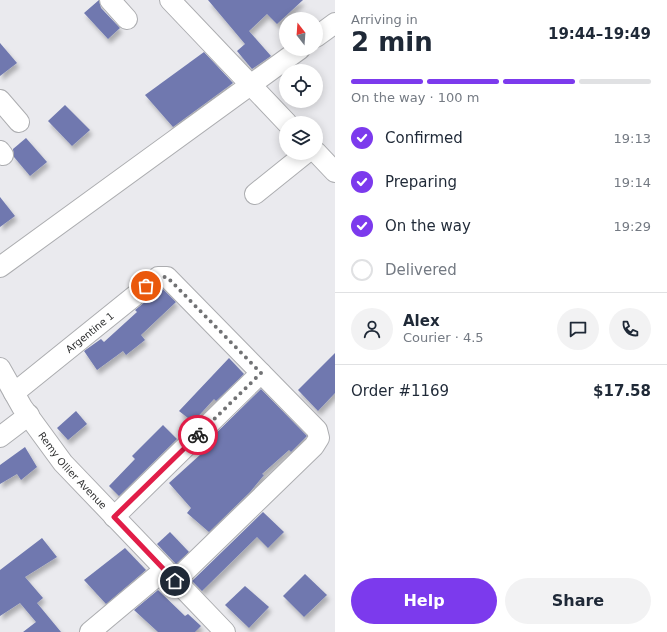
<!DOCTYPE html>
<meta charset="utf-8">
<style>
:root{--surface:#fff;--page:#f2f2f3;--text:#1f2937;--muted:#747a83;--line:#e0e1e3;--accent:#7c3aed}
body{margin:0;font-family:"DejaVu Sans",sans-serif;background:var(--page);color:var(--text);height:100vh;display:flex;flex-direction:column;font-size:15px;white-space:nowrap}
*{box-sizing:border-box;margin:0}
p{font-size:13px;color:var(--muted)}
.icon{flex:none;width:22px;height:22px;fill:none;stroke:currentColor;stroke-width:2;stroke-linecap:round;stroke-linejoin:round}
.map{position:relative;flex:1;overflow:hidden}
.side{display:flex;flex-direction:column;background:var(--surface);width:332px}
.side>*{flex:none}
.needle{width:26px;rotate:343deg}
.fabs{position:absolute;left:279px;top:12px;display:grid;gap:8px}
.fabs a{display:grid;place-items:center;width:44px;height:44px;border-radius:50%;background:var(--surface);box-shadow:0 2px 10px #0003;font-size:20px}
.pin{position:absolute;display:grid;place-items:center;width:34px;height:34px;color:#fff;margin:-17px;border:2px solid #fff;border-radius:50%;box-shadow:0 1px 4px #0007}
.courier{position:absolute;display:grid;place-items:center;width:40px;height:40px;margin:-20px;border:3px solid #e11d48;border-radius:50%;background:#fff;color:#222;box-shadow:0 1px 5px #0007}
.head em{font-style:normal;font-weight:700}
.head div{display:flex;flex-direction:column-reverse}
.head{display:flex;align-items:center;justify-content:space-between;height:68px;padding:0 16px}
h1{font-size:26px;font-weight:700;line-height:30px}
.bar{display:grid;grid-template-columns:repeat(4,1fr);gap:6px 4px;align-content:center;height:48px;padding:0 16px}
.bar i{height:5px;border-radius:3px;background:var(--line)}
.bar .current{background:var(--accent)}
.bar p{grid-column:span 4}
.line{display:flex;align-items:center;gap:10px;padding:0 16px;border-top:1px solid var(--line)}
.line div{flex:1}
.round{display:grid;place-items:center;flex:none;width:42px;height:42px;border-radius:21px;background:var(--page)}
ol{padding:0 16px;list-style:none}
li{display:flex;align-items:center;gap:12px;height:44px}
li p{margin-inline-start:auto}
li .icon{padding:4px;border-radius:50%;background:var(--accent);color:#fff;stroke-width:4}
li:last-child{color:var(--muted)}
li i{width:22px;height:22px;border:2px solid var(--line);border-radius:50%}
.cta{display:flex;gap:8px;margin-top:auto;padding:8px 16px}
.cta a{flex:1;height:46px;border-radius:24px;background:var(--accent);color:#fff;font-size:16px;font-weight:700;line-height:46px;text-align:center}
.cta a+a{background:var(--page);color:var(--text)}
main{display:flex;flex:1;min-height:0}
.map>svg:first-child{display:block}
.building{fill:#6f78af;filter:url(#shadow)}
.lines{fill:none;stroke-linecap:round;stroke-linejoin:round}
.minor-casing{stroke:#acadb0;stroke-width:22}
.minor{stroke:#fff;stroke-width:20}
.done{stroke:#717274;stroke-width:4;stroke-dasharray:0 7.2}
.route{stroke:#e11d48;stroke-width:5}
.labels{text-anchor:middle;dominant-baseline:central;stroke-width:3;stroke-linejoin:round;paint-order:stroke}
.street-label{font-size:10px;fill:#303132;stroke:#eaeaee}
</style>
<main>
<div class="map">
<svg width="335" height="632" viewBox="0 0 335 632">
<defs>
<filter id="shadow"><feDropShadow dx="2.5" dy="4.5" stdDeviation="2" flood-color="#0004"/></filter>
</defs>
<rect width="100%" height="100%" fill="#eaeaee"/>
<!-- building -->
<g class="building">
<polygon points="99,0 101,8 120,28 108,39 84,13"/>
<polygon points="208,0 303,0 277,24 267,14 249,31 271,56 252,69 237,51 245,44"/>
<polygon points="0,43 17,63 0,76"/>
<polygon points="204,52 233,83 173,127 145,95"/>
<polygon points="65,105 90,130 72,146 48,121"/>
<polygon points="26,138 47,162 30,176 14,157 13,149"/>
<polygon points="0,197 15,216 0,227"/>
<polygon points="162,288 176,302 141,335 145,340 126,355 123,351 97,370 84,351 101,339 104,342 137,312 135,310"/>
<polygon points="335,353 335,393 318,411 298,390"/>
<polygon points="229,358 244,374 216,401 214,399 193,422 179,411"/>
<polygon points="261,389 307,436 291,452 289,450 262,474 264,475 250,492 209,532 187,513 191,508 169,483 212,444 209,440"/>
<polygon points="76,411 87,424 68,440 57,428"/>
<polygon points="163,425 177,439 119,496 109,486 135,459 132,456"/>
<polygon points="25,447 37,467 21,480 17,474 0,484 0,465"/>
<polygon points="263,512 284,532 268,548 257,537 202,591 192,581"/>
<polygon points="170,532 189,552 176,564 157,544"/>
<polygon points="42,538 57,557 25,577 43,598 37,603 61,632 23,632 36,622 20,603 0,616 0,570"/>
<polygon points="125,548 146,570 106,604 84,580"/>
<polygon points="305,574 327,595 304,617 283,596"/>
<polygon points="245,586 269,607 249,628 225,605"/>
<polygon points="158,590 185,616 188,614 201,626 195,632 158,632 134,610"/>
</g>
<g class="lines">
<defs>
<g id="minor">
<polyline points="110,0 127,19"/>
<polyline points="170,0 287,123"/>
<polyline points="316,37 335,23"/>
<polyline points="0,100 19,122"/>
<polyline points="0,151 3,155"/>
<polyline points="316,152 335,172"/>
<polyline points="255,194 306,153"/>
<polyline points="0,267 300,49"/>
<path id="s1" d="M0,368L22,407L63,463L225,632"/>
<path id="s2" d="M14,393L158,277H167L317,430L319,438L314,446L175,581"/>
<polyline points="0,437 29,415"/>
<polyline points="114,517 261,373"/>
<polyline points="90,632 164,570"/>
</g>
</defs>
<!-- minor casing -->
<use href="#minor" class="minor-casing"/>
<!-- minor -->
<use href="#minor" class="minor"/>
</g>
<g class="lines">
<!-- done -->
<polyline class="done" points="146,286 158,277 167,277 261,373 198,435"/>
<!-- route -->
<polyline class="route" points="175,581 114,517 198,435"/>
</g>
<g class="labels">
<!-- street labels -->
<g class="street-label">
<text stroke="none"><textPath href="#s2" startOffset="97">Argentine 1</textPath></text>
<text stroke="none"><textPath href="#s1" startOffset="126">Remy Ollier Avenue</textPath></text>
</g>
</g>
</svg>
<div class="fabs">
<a><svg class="needle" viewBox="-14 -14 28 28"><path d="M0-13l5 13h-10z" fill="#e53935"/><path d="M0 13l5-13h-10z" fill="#747a83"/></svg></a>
<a><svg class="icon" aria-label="locate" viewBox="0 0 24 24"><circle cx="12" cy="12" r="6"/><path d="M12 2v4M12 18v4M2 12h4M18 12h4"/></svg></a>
<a><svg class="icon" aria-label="layers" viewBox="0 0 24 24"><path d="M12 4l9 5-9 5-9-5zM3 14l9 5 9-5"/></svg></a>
</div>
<div class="pin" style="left:146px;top:286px;background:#ea580c"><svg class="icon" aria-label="bag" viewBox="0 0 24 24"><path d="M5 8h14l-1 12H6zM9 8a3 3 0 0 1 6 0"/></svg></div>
<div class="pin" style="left:175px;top:581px;background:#1f2937"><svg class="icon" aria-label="home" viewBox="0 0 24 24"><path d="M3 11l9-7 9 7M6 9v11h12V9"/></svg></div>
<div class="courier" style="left:198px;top:435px"><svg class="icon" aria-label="bike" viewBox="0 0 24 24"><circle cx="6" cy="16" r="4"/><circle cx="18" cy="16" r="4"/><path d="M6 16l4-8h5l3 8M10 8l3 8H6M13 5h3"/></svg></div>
</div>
<section class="side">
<div class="head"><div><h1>2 min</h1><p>Arriving in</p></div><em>19:44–19:49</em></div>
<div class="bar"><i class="current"></i><i class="current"></i><i class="current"></i><i></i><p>On the way · 100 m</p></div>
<ol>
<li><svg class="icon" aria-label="check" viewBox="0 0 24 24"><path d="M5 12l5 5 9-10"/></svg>Confirmed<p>19:13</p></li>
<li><svg class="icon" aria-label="check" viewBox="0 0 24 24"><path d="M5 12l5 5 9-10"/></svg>Preparing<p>19:14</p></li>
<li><svg class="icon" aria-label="check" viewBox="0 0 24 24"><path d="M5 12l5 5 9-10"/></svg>On the way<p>19:29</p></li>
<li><i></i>Delivered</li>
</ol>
<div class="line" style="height:72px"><a class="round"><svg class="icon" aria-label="person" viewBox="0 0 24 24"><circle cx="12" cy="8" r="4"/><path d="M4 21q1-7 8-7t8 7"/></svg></a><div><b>Alex</b><p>Courier · 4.5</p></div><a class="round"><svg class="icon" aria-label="chat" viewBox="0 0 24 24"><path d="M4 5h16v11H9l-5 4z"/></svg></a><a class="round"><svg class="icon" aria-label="phone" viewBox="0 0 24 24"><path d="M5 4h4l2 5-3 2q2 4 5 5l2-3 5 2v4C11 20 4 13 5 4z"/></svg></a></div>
<div class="line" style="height:52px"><div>Order #1169</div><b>$17.58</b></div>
<div class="cta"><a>Help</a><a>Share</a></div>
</section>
</main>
